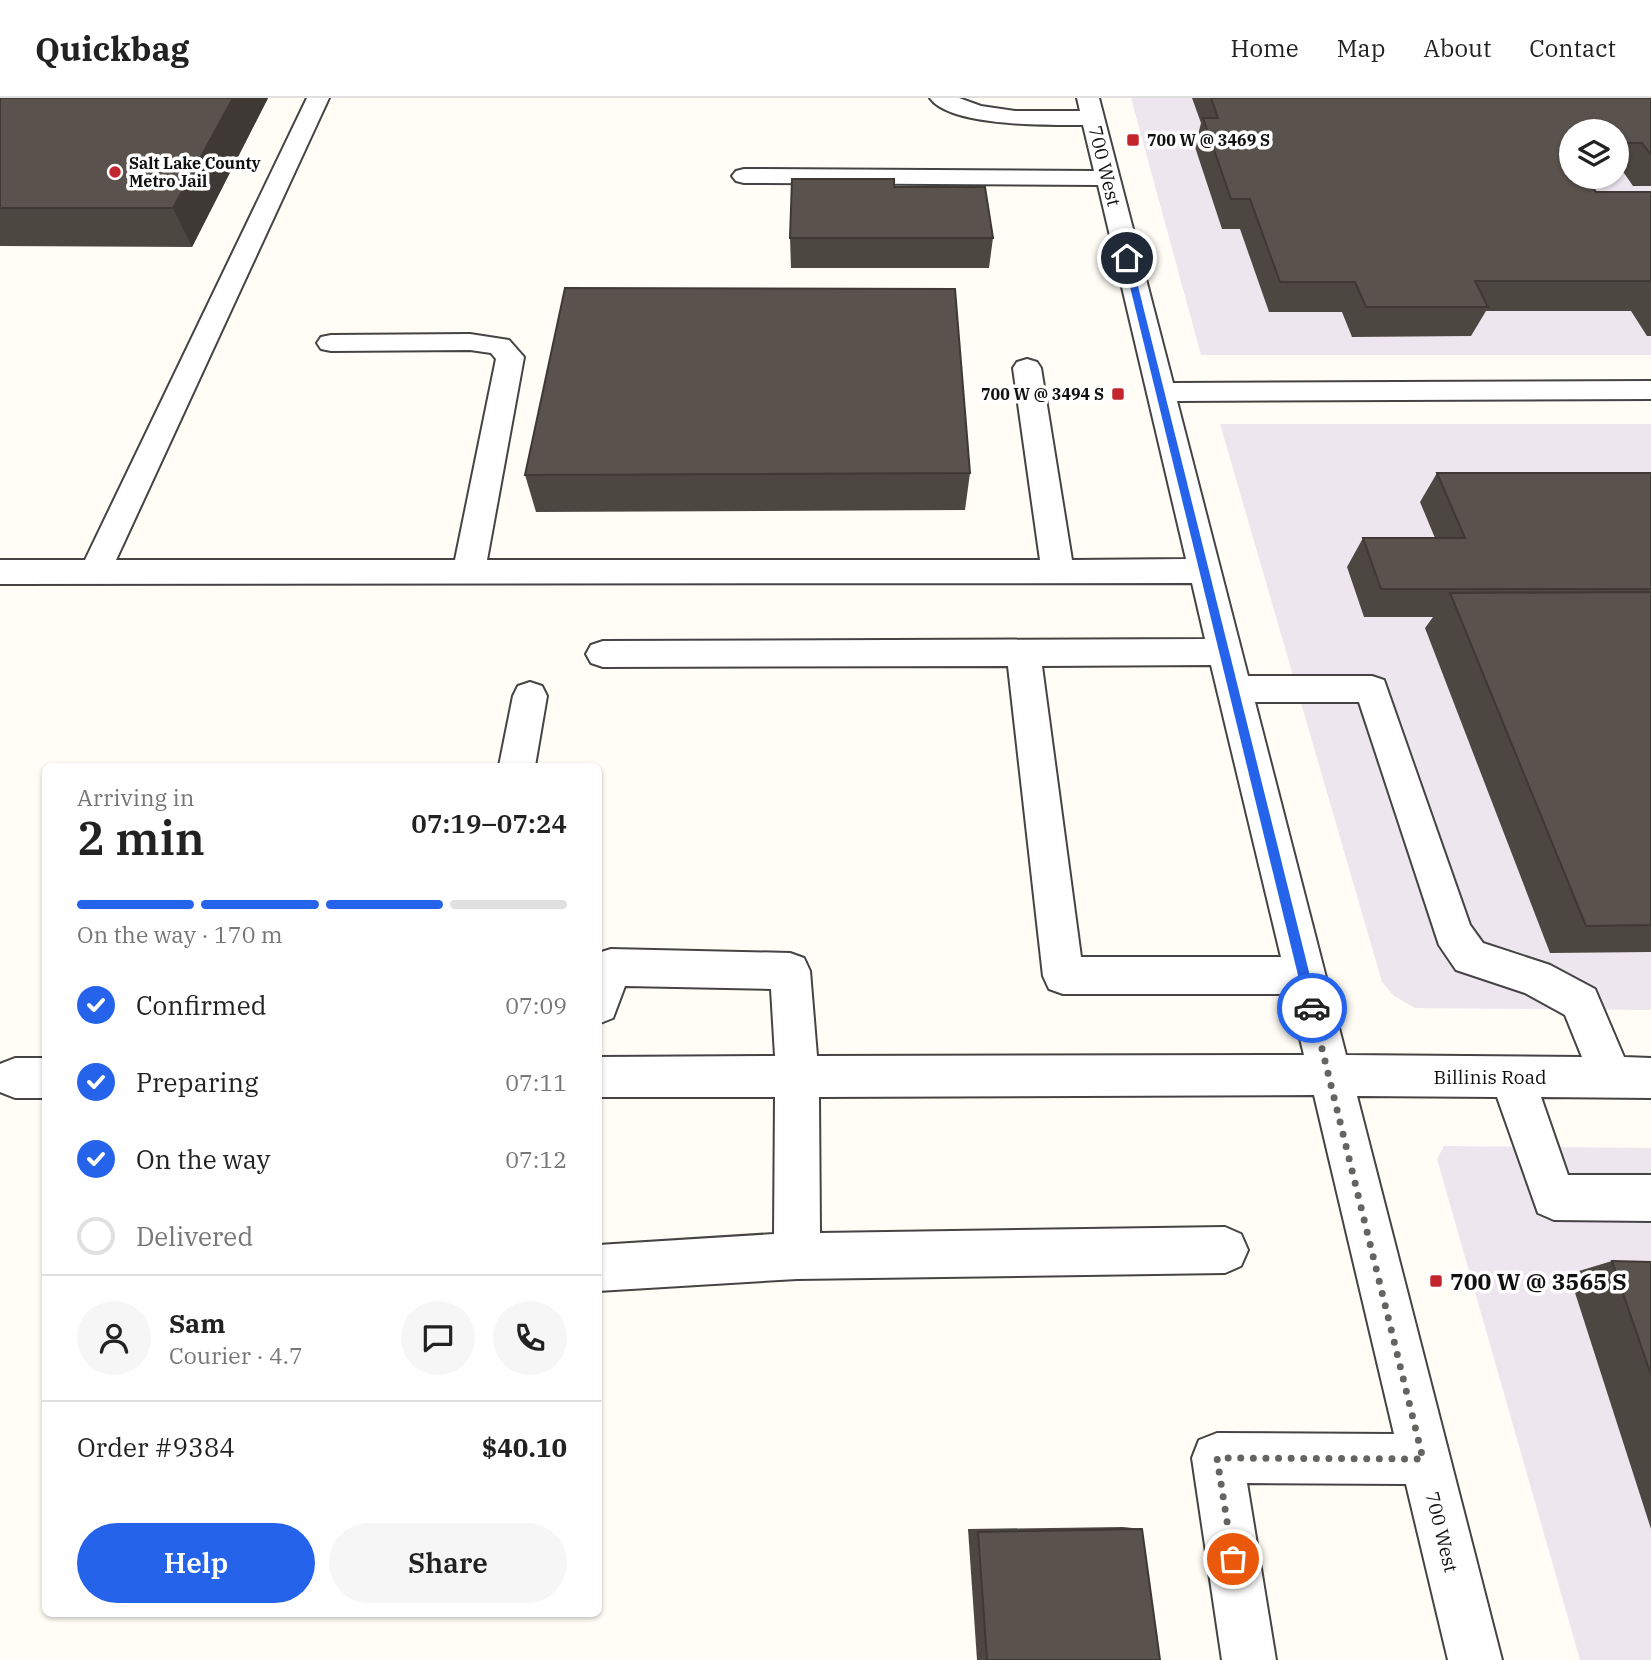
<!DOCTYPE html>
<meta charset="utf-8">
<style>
:root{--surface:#fff;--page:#f6f6f6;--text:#222;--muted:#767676;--line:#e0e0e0;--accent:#2563eb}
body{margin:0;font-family:"IBM Plex Serif",serif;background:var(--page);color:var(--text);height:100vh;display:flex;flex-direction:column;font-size:26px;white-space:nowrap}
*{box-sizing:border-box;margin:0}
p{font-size:23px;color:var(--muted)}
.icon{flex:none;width:38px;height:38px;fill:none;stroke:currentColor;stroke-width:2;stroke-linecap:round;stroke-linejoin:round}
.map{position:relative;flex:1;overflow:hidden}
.side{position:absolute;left:42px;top:665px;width:560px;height:854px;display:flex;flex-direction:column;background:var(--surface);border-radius:10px;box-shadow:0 2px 5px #0004}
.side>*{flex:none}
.buttons{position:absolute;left:1559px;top:21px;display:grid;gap:14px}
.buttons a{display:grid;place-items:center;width:70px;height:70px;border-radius:50%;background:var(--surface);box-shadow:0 2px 5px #0004;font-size:35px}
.pin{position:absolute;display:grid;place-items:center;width:60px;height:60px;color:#fff;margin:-30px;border:4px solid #fff;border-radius:50%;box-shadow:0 2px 7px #0007}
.courier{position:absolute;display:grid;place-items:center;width:70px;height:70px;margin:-35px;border:5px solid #2563eb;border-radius:50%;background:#fff;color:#222;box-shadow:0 2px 9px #0007}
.summary em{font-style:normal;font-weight:600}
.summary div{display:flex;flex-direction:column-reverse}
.summary{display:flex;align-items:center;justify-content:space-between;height:119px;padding:0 35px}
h1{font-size:46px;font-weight:600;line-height:52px}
.bar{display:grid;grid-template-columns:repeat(4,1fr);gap:10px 7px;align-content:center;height:84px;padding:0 35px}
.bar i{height:9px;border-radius:5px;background:var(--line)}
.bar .selected{background:var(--accent)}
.bar p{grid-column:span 4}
.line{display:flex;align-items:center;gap:18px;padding:0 35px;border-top:2px solid var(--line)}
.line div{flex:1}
.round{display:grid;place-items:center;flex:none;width:74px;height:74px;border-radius:37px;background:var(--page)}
ol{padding:0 35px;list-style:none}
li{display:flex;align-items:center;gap:21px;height:77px}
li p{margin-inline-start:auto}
li .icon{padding:7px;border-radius:50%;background:var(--accent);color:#fff;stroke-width:4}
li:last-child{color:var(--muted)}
li i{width:38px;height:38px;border:4px solid var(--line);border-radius:50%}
.button{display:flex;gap:14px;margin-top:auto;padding:14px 35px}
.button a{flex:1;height:80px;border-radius:42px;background:var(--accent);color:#fff;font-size:28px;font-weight:600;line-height:80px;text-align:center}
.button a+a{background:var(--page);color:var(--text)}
header{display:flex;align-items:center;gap:42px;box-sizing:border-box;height:98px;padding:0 35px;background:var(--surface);border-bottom:2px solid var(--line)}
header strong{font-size:33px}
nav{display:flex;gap:38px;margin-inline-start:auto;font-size:24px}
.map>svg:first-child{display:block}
.industrial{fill:#eee6ef;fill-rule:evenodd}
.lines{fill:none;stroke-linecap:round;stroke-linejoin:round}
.minor-casing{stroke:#444;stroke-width:4}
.minor{fill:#fff;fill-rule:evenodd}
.wall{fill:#4d4742}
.shaded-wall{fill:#3f3936}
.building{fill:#5a524d;stroke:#3f3936;stroke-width:2}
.route{fill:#2563eb}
.done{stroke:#646461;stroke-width:7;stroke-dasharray:0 12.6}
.poi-dot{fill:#c4262e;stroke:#fff;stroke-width:2.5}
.labels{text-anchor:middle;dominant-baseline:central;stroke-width:7;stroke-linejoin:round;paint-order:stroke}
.far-poi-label{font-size:16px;font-weight:bold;fill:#111;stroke:#fff;text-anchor:start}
.street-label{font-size:19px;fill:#111;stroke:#fff}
.near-poi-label{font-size:23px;font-weight:bold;fill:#111;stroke:#fff;text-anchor:start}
</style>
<header>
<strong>Quickbag</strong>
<nav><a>Home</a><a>Map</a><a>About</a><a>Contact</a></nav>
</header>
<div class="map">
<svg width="1651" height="1562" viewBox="0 0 1651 1562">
<rect width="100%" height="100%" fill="#fffdf5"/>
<!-- industrial -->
<g class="industrial">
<path d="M1131,0H1651V257H1201ZM1572,33H1617V79H1572Z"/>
<polygon points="1220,326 1651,326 1651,912 1415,910 1394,898 1382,884"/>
<polygon points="1444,1048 1651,1050 1651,1562 1580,1562 1437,1061"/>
</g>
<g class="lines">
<defs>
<g id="minor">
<path d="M307,0H329L116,462H455L496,261L491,255L470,252L331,253L321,251L317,245L321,239L331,237L470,236L509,242L524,259L487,462H1040L1013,270L1017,264L1027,261L1037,264L1041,270L1072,462L1186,461L1098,87L744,85L736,83L732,78L736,73L744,71L1094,73L1083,27C1050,27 950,29 930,0H959L981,8L1015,13H1080L1077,0H1099L1173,285L1651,283V301L1177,303L1248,578H1372L1384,582L1470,827L1483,845L1550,867L1595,891L1624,959L1651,960V1000L1541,999L1568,1077H1651V1123L1554,1122L1538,1115L1497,999L1357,998L1502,1562H1448L1406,1386L1247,1385L1276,1562H1222L1192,1360L1199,1342L1217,1335L1394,1336L1314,997L819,999L820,1135L1225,1129L1241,1136L1248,1152L1241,1168L1225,1175L797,1181L598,1193V1147L774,1136L775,999H598V959L775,958L771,891L625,888L613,920L598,926V855L611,851L790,855L804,860L810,873L817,958L1304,957L1289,896H1063L1049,891L1043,878L1008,568L603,569L591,565L586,556L591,547L603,543L1205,541L1192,485L0,486V462H85ZM1211,567L1281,859H1081L1042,568ZM1255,604H1359L1439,847L1456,872L1525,895L1565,917L1582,959L1346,957Z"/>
<polygon points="530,584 542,588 547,598 535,668 499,668 513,598 518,588"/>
<polygon points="15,960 46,960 46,1000 15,1000 0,994 0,966"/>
</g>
</defs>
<!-- minor casing -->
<use href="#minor" class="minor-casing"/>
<!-- minor -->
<use href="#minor" class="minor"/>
</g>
<!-- wall -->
<g class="wall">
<polygon points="0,0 268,0 192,149 0,148"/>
<polygon points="1192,0 1651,0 1651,88 1633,88 1624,75 1617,75 1617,33 1572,33 1572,79 1596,94 1651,94 1651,238 1647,238 1631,213 1486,213 1471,238 1352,239 1342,214 1269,214 1240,131 1222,131 1195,49 1201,25"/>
<polygon points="894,89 993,140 989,170 791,170 790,140"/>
<polygon points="970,375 965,412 536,414 525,377"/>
<polygon points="1437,375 1651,375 1651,854 1550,855 1425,530 1433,519 1364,519 1347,469 1363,440 1435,440 1420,404"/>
<polygon points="1612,1163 1651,1164 1651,1431 1569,1176"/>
<polygon points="1123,1429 1142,1431 1160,1562 977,1562 968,1431"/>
</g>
<!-- shaded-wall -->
<polygon class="shaded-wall" points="233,0 268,0 192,149 173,110"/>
<!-- building -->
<g class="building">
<polygon points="0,0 233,0 173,110 0,110"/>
<polygon points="1211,0 1651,0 1651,57 1642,45 1617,45 1617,33 1572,33 1572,45 1563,45 1572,57 1572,79 1586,79 1596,94 1651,94 1651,183 1475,183 1488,209 1366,209 1355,184 1280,184 1250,101 1231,101 1203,20 1218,20"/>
<polygon points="792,81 894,81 894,89 985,89 993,140 790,140"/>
<polygon points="565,190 955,191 970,375 525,377"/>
<polygon points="1437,375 1651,375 1651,491 1381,491 1363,440 1465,440"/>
<polygon points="1651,494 1651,827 1586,828 1450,495"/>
<polygon points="1612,1163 1651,1164 1651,1277"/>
<polygon points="1142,1431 1160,1562 987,1562 978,1434"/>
</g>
<!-- route -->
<polygon class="route" points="1127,158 1131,160 1318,910 1312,915 1306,910 1123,160"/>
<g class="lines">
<!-- done -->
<polyline class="done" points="1233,1461 1217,1360 1423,1361 1312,910"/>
</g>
<!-- markers -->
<g class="poi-dot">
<rect x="1126" y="35" width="14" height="14" rx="3.5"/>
<circle cx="115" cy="74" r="7"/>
<rect x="1111" y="289" width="14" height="14" rx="3.5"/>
<rect x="1429" y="1176" width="14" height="14" rx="3.5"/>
</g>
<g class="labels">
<!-- far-poi labels -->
<g class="far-poi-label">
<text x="1147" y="42">700 W @ 3469 S</text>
<text x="129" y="65">Salt Lake County<tspan x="129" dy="18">Metro Jail</tspan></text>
<text x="1104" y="296" text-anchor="end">700 W @ 3494 S</text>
</g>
<!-- street labels -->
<g class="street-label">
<text transform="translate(1105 68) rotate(76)">700 West</text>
<text x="1490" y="979">Billinis Road</text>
<text transform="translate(1442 1434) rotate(76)">700 West</text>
</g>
<!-- near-poi labels -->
<g class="near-poi-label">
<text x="1450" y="1183">700 W @ 3565 S</text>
</g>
</g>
</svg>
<div class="buttons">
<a><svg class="icon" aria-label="layers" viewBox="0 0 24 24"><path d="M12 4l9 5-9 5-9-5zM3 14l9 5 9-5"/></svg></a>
</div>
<div class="pin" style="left:1233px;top:1461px;background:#ea580c"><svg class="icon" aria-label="bag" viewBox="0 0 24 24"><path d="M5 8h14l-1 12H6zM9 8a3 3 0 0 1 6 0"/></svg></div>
<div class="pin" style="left:1127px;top:160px;background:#1f2937"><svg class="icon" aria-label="home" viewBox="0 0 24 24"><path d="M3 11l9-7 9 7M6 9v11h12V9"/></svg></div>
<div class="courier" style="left:1312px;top:910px"><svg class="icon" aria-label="car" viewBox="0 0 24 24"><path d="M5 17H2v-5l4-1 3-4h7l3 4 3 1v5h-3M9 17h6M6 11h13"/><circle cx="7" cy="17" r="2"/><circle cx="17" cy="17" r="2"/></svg></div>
<section class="side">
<div class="summary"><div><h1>2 min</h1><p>Arriving in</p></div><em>07:19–07:24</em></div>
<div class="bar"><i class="selected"></i><i class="selected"></i><i class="selected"></i><i></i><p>On the way · 170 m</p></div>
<ol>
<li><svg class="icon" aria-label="check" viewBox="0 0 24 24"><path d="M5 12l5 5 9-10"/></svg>Confirmed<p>07:09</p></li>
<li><svg class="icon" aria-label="check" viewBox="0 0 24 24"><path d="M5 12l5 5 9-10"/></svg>Preparing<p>07:11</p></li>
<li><svg class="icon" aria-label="check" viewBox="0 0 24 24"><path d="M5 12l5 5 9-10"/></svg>On the way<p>07:12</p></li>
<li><i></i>Delivered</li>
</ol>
<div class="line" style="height:126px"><a class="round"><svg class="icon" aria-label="person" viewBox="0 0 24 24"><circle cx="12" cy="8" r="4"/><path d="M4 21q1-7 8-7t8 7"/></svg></a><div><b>Sam</b><p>Courier · 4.7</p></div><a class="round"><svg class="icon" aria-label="chat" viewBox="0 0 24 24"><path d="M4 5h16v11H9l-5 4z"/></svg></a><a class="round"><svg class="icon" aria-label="phone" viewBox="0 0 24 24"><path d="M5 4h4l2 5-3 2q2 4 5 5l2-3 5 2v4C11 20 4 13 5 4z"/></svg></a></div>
<div class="line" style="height:91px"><div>Order #9384</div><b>$40.10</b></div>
<div class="button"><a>Help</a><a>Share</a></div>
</section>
</div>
